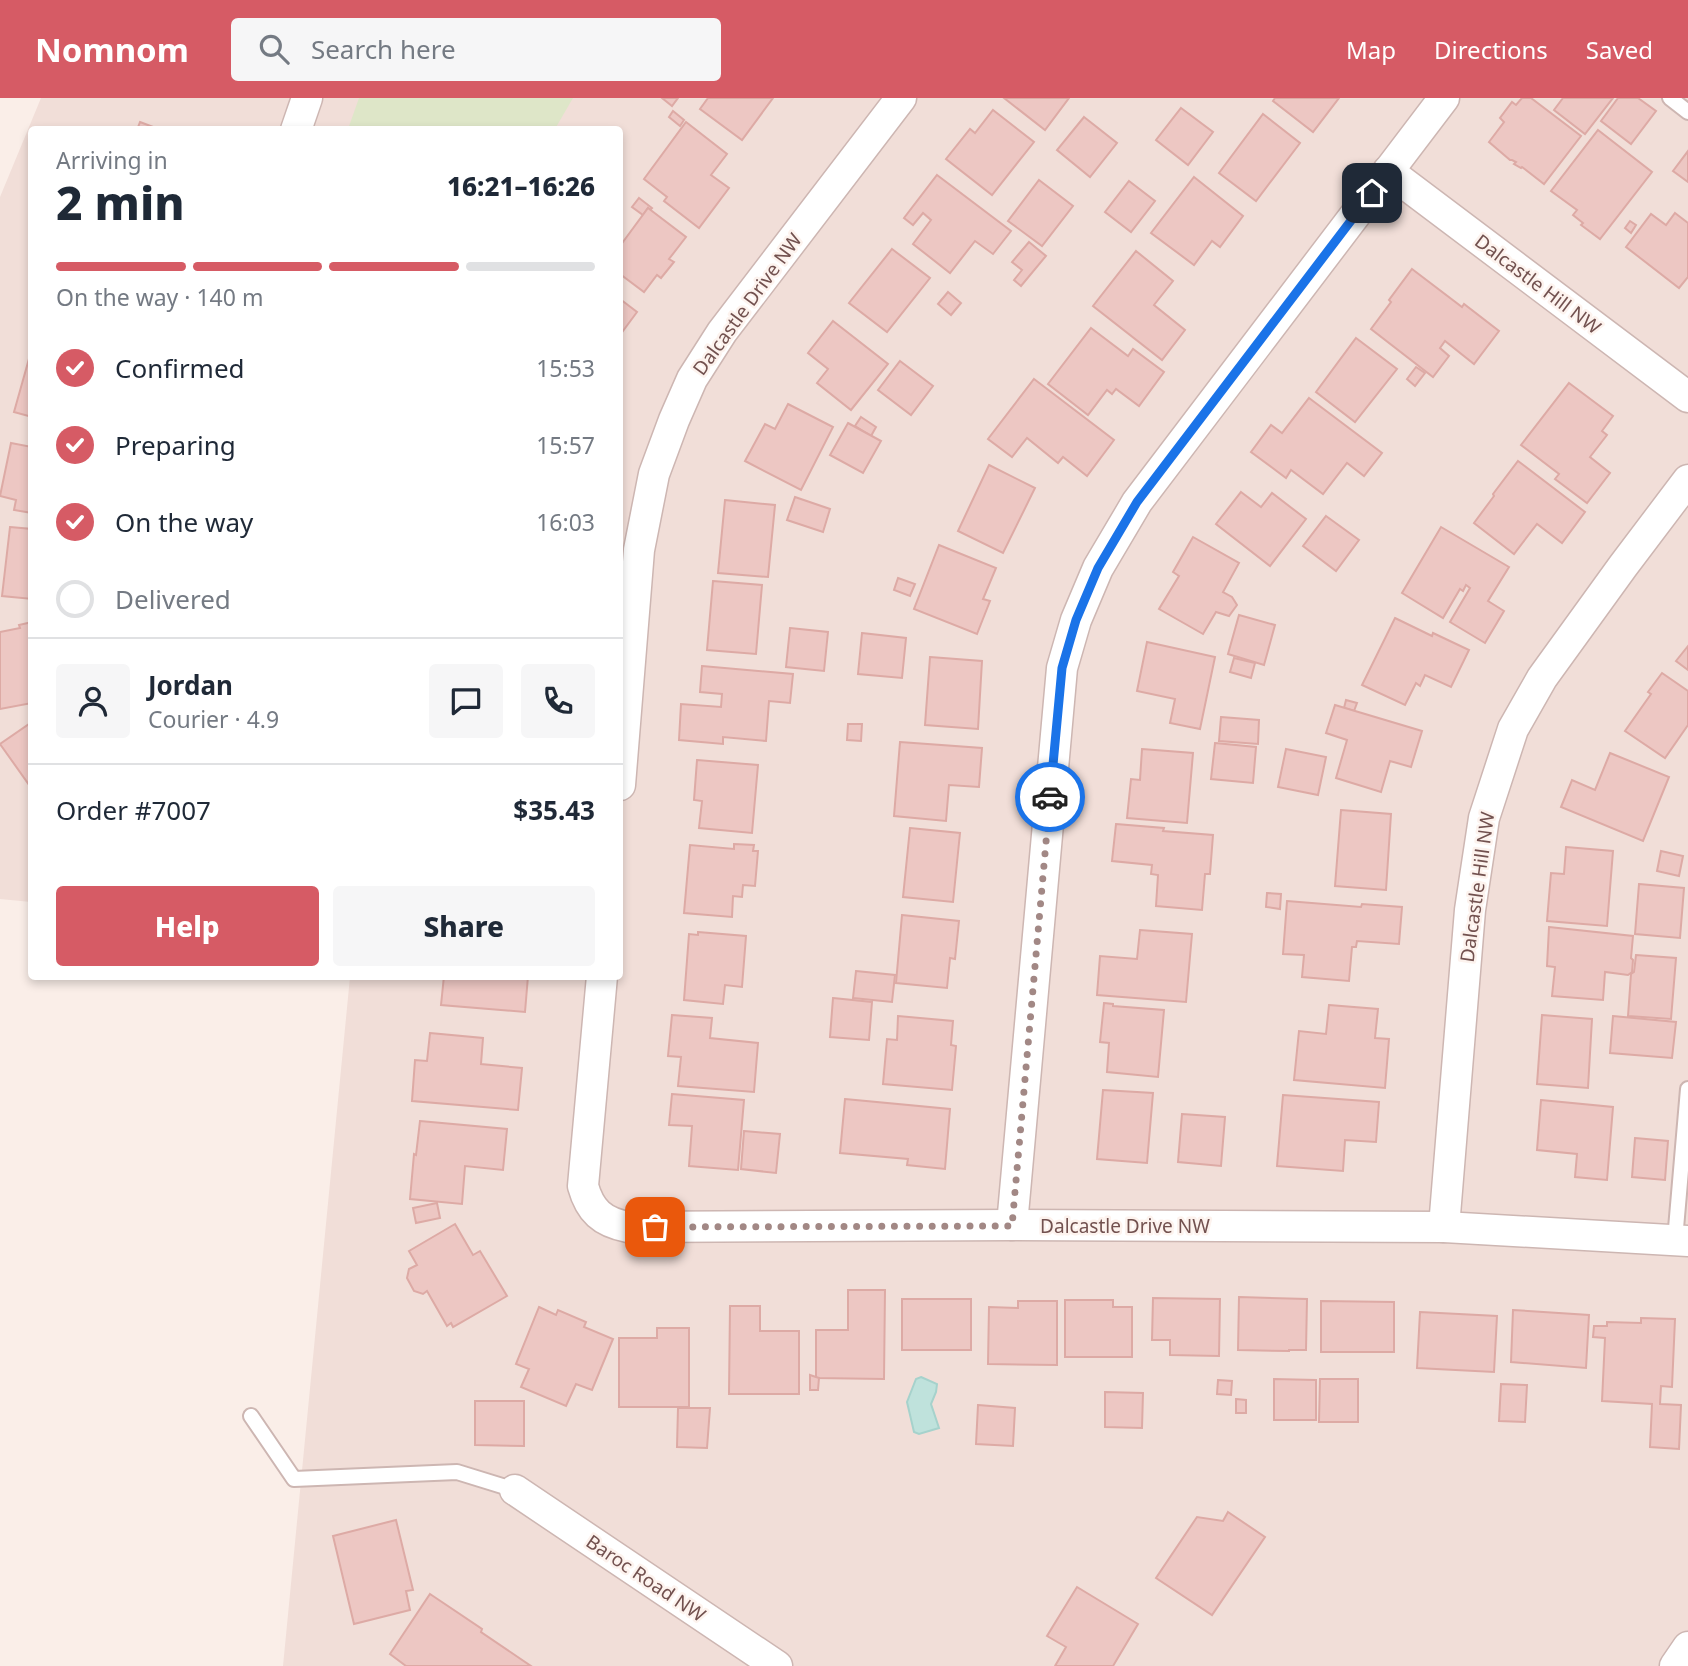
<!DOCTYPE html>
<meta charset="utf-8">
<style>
:root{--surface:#fff;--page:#f6f6f7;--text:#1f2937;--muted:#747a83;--line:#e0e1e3;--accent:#d65b65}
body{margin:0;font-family:"Noto Sans",sans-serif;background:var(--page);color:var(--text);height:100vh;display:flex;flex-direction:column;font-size:26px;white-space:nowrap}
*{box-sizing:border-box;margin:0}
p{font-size:23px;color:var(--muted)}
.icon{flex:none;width:38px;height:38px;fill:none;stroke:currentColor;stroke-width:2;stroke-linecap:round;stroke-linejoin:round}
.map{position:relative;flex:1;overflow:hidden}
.sheet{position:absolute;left:28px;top:28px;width:595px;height:854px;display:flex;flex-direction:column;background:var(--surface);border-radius:7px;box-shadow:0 4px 10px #0003}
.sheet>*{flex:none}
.pin{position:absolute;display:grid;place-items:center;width:60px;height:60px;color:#fff;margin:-30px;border-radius:14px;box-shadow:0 4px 10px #0006}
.courier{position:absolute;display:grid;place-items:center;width:70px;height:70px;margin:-35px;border:5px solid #1a73e8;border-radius:50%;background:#fff;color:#222;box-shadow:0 2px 9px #0007}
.overview em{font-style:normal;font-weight:800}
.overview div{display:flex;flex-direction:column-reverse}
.overview{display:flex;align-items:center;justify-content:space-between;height:119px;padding:0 28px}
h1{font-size:46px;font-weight:800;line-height:52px}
.bar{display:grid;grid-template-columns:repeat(4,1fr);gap:10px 7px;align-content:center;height:84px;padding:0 28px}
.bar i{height:9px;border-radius:5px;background:var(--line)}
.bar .active{background:var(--accent)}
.bar p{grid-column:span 4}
.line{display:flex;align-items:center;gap:18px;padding:0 28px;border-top:2px solid var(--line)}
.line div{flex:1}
.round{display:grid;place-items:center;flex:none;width:74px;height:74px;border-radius:7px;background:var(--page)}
ol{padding:0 28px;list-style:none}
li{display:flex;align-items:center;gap:21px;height:77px}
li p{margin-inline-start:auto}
li .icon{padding:7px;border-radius:50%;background:var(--accent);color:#fff;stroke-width:4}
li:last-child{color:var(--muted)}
li i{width:38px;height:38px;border:4px solid var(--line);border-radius:50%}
.action{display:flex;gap:14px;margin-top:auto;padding:14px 28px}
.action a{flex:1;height:80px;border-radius:7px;background:var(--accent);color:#fff;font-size:28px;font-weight:800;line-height:80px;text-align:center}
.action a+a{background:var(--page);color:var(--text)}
header{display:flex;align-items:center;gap:42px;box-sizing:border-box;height:98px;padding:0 35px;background:var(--accent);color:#fff}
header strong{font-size:33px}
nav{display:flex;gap:38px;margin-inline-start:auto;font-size:24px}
.search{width:490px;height:63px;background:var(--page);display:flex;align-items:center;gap:18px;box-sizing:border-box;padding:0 24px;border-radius:7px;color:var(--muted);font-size:26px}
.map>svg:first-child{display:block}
.residential{fill:#f1ded8}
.green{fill:#dee6c8}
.water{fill:#bfe2dc;stroke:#a6d2cc;stroke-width:2}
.building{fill:#edc7c3;stroke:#ddaaa5;stroke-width:2}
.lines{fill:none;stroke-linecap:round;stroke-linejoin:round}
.lane-casing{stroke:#cdb6b2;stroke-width:18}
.street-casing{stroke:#cdb6b2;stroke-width:33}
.lane{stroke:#fff;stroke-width:14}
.street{stroke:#fff;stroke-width:30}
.done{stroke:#a28885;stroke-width:7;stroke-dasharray:0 12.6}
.route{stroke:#1a73e8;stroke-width:9}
.labels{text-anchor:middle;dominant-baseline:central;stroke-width:5;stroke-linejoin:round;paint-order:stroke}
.street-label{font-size:19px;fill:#72514f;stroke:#fdf3ee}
</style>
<header>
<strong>Nomnom</strong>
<div class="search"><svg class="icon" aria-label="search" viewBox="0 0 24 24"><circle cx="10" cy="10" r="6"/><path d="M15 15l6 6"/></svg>Search here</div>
<nav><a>Map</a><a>Directions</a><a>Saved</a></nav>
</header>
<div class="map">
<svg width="1688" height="1568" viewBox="0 0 1688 1568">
<rect width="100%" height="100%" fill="#faeee8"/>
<!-- residential -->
<polygon class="residential" points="41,0 1688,0 1688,1568 283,1568 350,879 620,878 620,32 32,32 31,804 0,801 0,99"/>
<!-- green -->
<polygon class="green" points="359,0 573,0 555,31 348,31"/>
<!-- water -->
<polygon class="water" points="921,1279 937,1286 936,1294 931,1306 939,1330 919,1336 914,1334 907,1304 916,1281"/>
<!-- building -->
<g class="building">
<polygon points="662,0 678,0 672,8"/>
<polygon points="708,0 773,0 742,42 700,11"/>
<polygon points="1004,0 1069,0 1045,32"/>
<polygon points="1275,0 1339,0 1313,34 1273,3"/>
<polygon points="1522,0 1531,0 1581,38 1544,86 1522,69 1521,70 1514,66 1516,64 1512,62 1510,62 1489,44 1504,24 1500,20 1512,4 1516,7"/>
<polygon points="1563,0 1613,0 1585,36 1554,12"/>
<polygon points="1618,0 1638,0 1656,13 1631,46 1601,23"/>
<polygon points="1181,10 1213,34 1188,67 1156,42"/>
<polygon points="993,12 1034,44 992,97 946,61 970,31 975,35"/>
<polygon points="673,13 684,22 680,28 669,19"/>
<polygon points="1263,16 1300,45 1256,103 1219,75"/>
<polygon points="1084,19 1117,45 1090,79 1057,52"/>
<polygon points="140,24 161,32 137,32"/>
<polygon points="686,24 727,56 711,77 729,90 699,130 664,103 667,99 644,81"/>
<polygon points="1598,32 1652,74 1600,141 1581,127 1583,125 1573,117 1577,112 1551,93"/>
<polygon points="1688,53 1688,84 1673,73"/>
<polygon points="937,77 1011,133 993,156 975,143 950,175 913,146 931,122 923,115 913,127 904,120"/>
<polygon points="1194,79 1243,118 1220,149 1212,143 1194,167 1151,135"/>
<polygon points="1039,82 1073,108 1042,148 1008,123"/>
<polygon points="1129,83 1155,103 1131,134 1105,114"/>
<polygon points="639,100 652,110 650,112 648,110 643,117 632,109"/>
<polygon points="648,110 686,139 669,161 674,164 661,180 657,177 644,194 620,176 620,148"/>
<polygon points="1675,115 1688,125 1688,179 1679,190 1626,149 1651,116 1666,127"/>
<polygon points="1630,123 1636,127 1631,135 1625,130"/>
<polygon points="1029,144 1046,158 1021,188 1014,182 1022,172 1012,164"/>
<polygon points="892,151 930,180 887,234 849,205"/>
<polygon points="1136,153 1173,183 1154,207 1185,232 1162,262 1093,208"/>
<polygon points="1412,171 1462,209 1464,206 1499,233 1474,266 1445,243 1440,250 1449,258 1433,279 1371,231 1391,204 1389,202"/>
<polygon points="948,194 961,205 951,217 938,206"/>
<polygon points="620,201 637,214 620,237"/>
<polygon points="833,223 888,266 851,312 817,285 828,271 808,255"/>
<polygon points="1091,230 1128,258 1133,251 1164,274 1139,308 1116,291 1112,296 1107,292 1088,317 1048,286"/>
<polygon points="1356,240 1397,271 1355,324 1316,294"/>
<polygon points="32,250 32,319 14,314"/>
<polygon points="900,263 933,288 911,317 878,292"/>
<polygon points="1416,269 1425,275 1415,288 1407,281"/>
<polygon points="1034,281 1114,342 1087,378 1063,359 1058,365 1027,340 1012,359 988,341"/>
<polygon points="1569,285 1613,318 1602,333 1607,337 1590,359 1610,375 1587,405 1555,381 1559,376 1521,347"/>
<polygon points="1309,300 1382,355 1364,378 1347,365 1323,396 1291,372 1286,380 1251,354 1271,327 1282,335"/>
<polygon points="788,306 833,329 801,392 745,363 765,326 775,331"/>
<polygon points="861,319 876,329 871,338 855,328"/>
<polygon points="848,325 881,343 863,375 830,357"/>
<polygon points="11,345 32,349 32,415 14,412 16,402 0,398"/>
<polygon points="1518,363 1585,414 1562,445 1537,426 1514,456 1474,425 1494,398 1493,396"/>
<polygon points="989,367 1035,390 1003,455 958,433"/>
<polygon points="1241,394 1261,409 1272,395 1306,421 1270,468 1216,426"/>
<polygon points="795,399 830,411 823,434 787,422"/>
<polygon points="725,402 775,407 768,479 718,475"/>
<polygon points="1326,418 1359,442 1336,473 1303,448"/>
<polygon points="10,429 32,431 32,501 2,498"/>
<polygon points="1441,429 1509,469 1488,503 1504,513 1485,545 1450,524 1470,490 1466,487 1463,493 1460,491 1443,520 1402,495"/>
<polygon points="1193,439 1239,465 1223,494 1232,499 1237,507 1229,518 1216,514 1203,536 1159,511 1179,478 1173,474"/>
<polygon points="939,447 996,470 983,501 990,503 977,536 914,511"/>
<polygon points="898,480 915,486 910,498 894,492"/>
<polygon points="713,483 762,487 756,556 707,552"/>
<polygon points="1239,517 1275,527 1264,567 1228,556"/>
<polygon points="1395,520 1432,538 1433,535 1469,552 1451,589 1425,577 1420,588 1416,585 1405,607 1362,587"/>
<polygon points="32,524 32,605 0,611 0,534 20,530 19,527"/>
<polygon points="790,530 828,534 824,573 786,569"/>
<polygon points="862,535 906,540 902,580 858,576"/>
<polygon points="1147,544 1215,559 1200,631 1170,625 1175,601 1137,593"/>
<polygon points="1688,548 1688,572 1676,563"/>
<polygon points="930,559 982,563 978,631 925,627"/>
<polygon points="1234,560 1255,565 1251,580 1230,574"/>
<polygon points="702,568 793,576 790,605 769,603 766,643 723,639 723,646 679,642 681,606 721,609 722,596 700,594"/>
<polygon points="1662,575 1688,593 1688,627 1665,660 1625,633 1651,596 1648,594"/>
<polygon points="1346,602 1357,605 1354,613 1344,610"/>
<polygon points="1335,607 1422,633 1411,669 1390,663 1381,694 1336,680 1347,642 1326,635"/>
<polygon points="1221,619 1259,622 1258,646 1219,643"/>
<polygon points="32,624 32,691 0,646"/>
<polygon points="848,626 862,626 861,643 847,642"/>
<polygon points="900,644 982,650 979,689 949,687 946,723 894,718"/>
<polygon points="1215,645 1256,649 1253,685 1211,681"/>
<polygon points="1142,651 1193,655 1187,725 1127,720 1131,681 1140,682"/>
<polygon points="1286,651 1326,659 1318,697 1278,689"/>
<polygon points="1610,655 1669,679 1643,743 1561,709 1572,682 1595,692"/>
<polygon points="697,662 758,667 752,735 699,730 702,703 694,702"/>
<polygon points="1341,712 1391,716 1386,792 1335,788"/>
<polygon points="1116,726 1164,730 1163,733 1213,737 1210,776 1205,776 1202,812 1156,808 1158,777 1151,776 1152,767 1112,763"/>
<polygon points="910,730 960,735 953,804 903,799"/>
<polygon points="734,746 754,747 753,753 758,753 755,788 743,787 742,799 733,798 732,819 684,815 690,747 734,751"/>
<polygon points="1566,749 1613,753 1607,828 1547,823 1551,775 1564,776"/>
<polygon points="1661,753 1683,758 1679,778 1657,773"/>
<polygon points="1639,786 1684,790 1680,840 1635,836"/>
<polygon points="1267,795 1281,796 1280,811 1266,809"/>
<polygon points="1287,803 1361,809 1362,806 1402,809 1399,846 1357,843 1356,849 1352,849 1349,883 1302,879 1304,857 1283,856"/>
<polygon points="902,817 959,823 955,861 950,860 947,890 896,885"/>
<polygon points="1549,829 1633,838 1631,860 1633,862 1632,874 1628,877 1605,874 1603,902 1552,898 1555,869 1547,868"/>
<polygon points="1140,832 1192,836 1186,904 1097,897 1100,858 1137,861"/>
<polygon points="698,834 746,838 742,889 725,887 723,906 684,902 689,836 698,837"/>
<polygon points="1636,857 1676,860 1671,921 1628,918 1631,876 1634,874"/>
<polygon points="856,873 895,877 892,904 853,900"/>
<polygon points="444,878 528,878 525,914 441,907"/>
<polygon points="833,900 872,904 869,942 830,939"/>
<polygon points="1104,905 1113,906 1113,908 1164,912 1158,979 1107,974 1109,945 1100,944"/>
<polygon points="1329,907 1378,911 1375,940 1389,941 1385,990 1294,982 1299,933 1326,936"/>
<polygon points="672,917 712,920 710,940 758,945 754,994 678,988 681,959 668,958"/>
<polygon points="1542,917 1592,921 1588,990 1537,986"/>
<polygon points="898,918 953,923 951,947 956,948 952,992 883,986 887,941 897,942"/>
<polygon points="1613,918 1676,924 1672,960 1610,955"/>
<polygon points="430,935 483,940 481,966 522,970 518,1012 412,1003 415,962 427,963"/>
<polygon points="1103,992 1153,995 1147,1065 1097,1061"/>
<polygon points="672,996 744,1002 738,1072 689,1068 692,1028 669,1027"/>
<polygon points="1283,997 1379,1004 1376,1044 1345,1042 1343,1073 1277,1068"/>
<polygon points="845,1001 950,1011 945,1071 907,1067 908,1061 840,1055"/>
<polygon points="1541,1002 1613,1009 1607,1082 1575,1079 1577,1056 1537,1052"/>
<polygon points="1182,1016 1225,1019 1221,1068 1178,1064"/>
<polygon points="420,1023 507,1031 503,1072 465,1068 462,1106 410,1101 414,1056 416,1057"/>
<polygon points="744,1033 780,1036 776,1075 741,1071"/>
<polygon points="1635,1040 1668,1043 1665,1082 1632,1079"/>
<polygon points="437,1105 440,1120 416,1125 413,1110"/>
<polygon points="455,1126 473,1157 480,1153 507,1198 453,1229 451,1225 447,1228 427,1193 423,1196 414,1193 407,1180 409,1171 417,1167 409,1153"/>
<polygon points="848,1192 885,1192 884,1281 816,1280 816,1232 848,1232"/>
<polygon points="1239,1199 1307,1201 1306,1252 1289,1252 1289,1253 1238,1252"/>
<polygon points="1153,1200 1220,1201 1219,1258 1170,1257 1170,1242 1152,1242"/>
<rect x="902" y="1201" width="69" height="51"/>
<polygon points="1065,1202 1113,1202 1113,1209 1132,1209 1132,1259 1065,1259"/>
<polygon points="1018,1203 1057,1203 1057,1267 988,1266 989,1209 1018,1210"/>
<polygon points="1321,1203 1394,1204 1394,1254 1321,1254"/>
<polygon points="730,1208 760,1208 760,1233 799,1233 799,1296 729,1296"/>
<polygon points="539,1209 556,1217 558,1212 586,1224 584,1229 613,1241 592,1292 576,1286 566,1308 521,1289 529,1271 516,1266"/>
<polygon points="1513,1212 1589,1217 1586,1270 1511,1264"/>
<polygon points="1420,1214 1497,1218 1494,1274 1417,1270"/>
<polygon points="1641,1220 1675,1221 1672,1289 1661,1288 1660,1306 1681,1307 1679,1351 1650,1349 1652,1306 1602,1303 1605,1240 1593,1239 1594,1228 1607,1228 1607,1224 1641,1225"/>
<polygon points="657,1230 689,1230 689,1309 619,1309 619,1240 657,1240"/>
<polygon points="810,1277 819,1280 818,1292 810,1292"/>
<polygon points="1274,1281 1316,1282 1316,1322 1274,1322"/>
<polygon points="1320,1281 1358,1281 1358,1324 1319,1324"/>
<polygon points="1218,1282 1232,1283 1231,1297 1217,1296"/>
<polygon points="1501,1286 1527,1287 1525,1324 1499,1323"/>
<polygon points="1105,1294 1143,1295 1142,1330 1105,1329"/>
<polygon points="1236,1301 1246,1302 1246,1315 1236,1315"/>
<polygon points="475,1303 524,1303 524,1348 475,1347"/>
<polygon points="978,1307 1015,1310 1013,1348 976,1346"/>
<polygon points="678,1310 710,1310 707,1350 677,1349"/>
<polygon points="1228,1414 1265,1439 1212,1517 1156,1480 1197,1419 1223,1423"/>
<polygon points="396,1422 413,1492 406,1493 410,1512 354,1526 333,1438"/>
<polygon points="1077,1489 1138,1526 1113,1568 1055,1568 1066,1549 1047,1538"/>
<polygon points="430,1496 482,1531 481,1534 531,1568 406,1568 390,1556"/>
</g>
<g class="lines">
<defs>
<g id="lane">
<polyline points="1670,0 1688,14"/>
<polyline points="1675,1142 1688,991"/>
<polyline points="251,1318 294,1381 457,1374 515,1392"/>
</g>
<g id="street">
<polyline points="296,32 307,0"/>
<polyline points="1388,73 1688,299"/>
<polyline points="620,687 639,452 654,376 674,322 692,281 722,234 901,0"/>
<path d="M602,878L583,1088C590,1113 602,1124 628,1129L1012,1127L1444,1129L1688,1143"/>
<polyline points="1012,1127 1062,570 1076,522 1098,470 1137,404 1444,0"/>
<polyline points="1444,1129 1470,812 1484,720 1513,631 1542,580 1623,468 1688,382"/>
<polyline points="515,1392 777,1568"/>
<polyline points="1675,1568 1688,1549"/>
</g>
</defs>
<!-- lane casing -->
<use href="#lane" class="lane-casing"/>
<!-- street casing -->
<use href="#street" class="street-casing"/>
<!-- lane -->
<use href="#lane" class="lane"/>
<!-- street -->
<use href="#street" class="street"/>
</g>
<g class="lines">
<!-- done -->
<polyline class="done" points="655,1129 1012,1128 1050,699"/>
<!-- route -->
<polyline class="route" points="1050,699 1062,570 1076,522 1098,470 1137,404 1372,95"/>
</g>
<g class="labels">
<!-- street labels -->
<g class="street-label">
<text transform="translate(1538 186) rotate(37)">Dalcastle Hill NW</text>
<text transform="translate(747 206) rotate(-54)">Dalcastle Drive NW</text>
<text transform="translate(1477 789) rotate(-82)">Dalcastle Hill NW</text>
<text x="1125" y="1128">Dalcastle Drive NW</text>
<text transform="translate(646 1480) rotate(34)">Baroc Road NW</text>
</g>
</g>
</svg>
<div class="pin" style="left:655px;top:1129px;background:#ea580c"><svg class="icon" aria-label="bag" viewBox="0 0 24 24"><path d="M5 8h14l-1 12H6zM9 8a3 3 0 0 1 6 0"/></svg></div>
<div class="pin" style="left:1372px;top:95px;background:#1f2937"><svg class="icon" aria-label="home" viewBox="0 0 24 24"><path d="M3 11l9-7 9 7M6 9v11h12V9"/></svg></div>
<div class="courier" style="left:1050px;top:699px"><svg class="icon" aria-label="car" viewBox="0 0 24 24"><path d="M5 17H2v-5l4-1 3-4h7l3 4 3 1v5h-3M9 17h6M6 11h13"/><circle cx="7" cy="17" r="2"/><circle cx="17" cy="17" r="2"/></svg></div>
<section class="sheet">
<div class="overview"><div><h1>2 min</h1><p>Arriving in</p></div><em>16:21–16:26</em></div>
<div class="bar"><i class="active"></i><i class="active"></i><i class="active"></i><i></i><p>On the way · 140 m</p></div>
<ol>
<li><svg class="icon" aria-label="check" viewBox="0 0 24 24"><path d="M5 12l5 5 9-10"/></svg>Confirmed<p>15:53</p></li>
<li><svg class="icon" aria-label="check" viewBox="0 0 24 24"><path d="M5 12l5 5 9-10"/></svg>Preparing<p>15:57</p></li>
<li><svg class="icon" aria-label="check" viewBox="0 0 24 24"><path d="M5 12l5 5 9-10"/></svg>On the way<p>16:03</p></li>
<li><i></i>Delivered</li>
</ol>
<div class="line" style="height:126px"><a class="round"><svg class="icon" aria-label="person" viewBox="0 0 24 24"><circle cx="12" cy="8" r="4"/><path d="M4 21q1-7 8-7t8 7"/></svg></a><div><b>Jordan</b><p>Courier · 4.9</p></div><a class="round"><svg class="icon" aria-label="chat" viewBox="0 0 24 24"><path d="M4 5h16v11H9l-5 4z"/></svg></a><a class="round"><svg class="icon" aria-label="phone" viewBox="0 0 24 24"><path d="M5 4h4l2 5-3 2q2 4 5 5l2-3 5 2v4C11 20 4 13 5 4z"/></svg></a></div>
<div class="line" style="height:91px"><div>Order #7007</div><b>$35.43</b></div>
<div class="action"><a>Help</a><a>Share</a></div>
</section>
</div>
